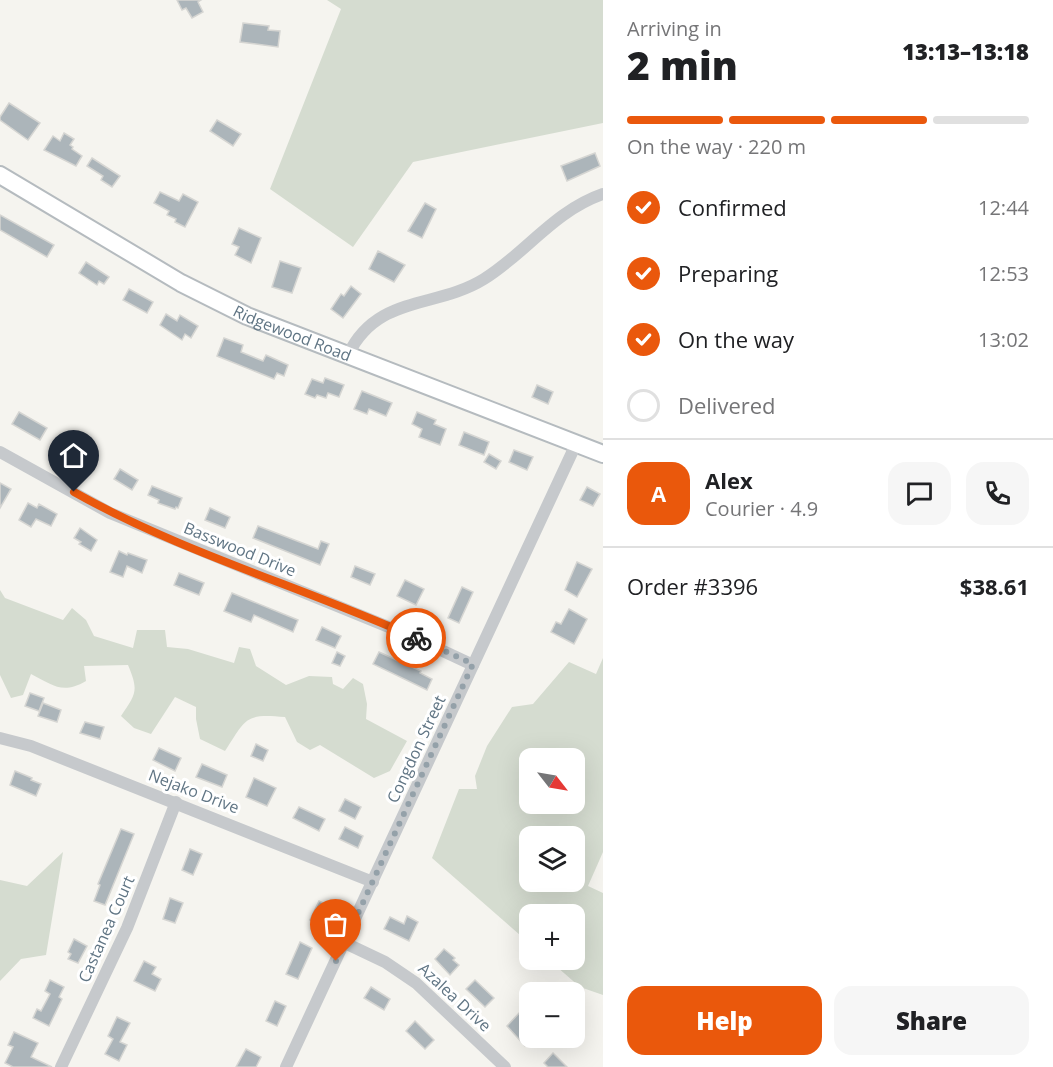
<!DOCTYPE html>
<meta charset="utf-8">
<style>
:root{--surface:#fff;--page:#f6f6f6;--text:#202124;--muted:#757577;--line:#e0e0e0;--accent:#ea580c}
body{margin:0;font-family:"Open Sans",sans-serif;background:var(--page);color:var(--text);height:100vh;display:flex;flex-direction:column;font-size:22px;white-space:nowrap}
*{box-sizing:border-box;margin:0}
p{font-size:20px;color:var(--muted)}
.icon{flex:none;width:33px;height:33px;fill:none;stroke:currentColor;stroke-width:2;stroke-linecap:round;stroke-linejoin:round}
.map{position:relative;flex:1;overflow:hidden}
.panel{display:flex;flex-direction:column;background:var(--surface);width:450px}
.panel>*{flex:none}
.needle{width:39px;rotate:121deg}
.fabs{position:absolute;left:519px;top:748px;display:grid;gap:12px}
.fabs a{display:grid;place-items:center;width:66px;height:66px;border-radius:12px;background:var(--surface);box-shadow:0 6px 24px #0002;font-size:30px}
.pin{position:absolute;display:grid;place-items:center;width:51px;height:51px;color:#fff;margin:-62px -26px;border-radius:50% 50% 50% 0;rotate:-45deg;box-shadow:0 0 6px #0007}
.pin .icon{rotate:45deg}
.courier{position:absolute;display:grid;place-items:center;width:60px;height:60px;margin:-30px;border:4px solid #ea580c;border-radius:50%;background:#fff;color:#222;box-shadow:0 2px 8px #0007}
.head em{font-style:normal;font-weight:800}
.head div{display:flex;flex-direction:column-reverse}
.head{display:flex;align-items:center;justify-content:space-between;height:102px;padding:0 24px}
h1{font-size:39px;font-weight:800;line-height:45px}
.bar{display:grid;grid-template-columns:repeat(4,1fr);gap:9px 6px;align-content:center;height:72px;padding:0 24px}
.bar i{height:8px;border-radius:4px;background:var(--line)}
.bar .current{background:var(--accent)}
.bar p{grid-column:span 4}
.line{display:flex;align-items:center;gap:15px;padding:0 24px;border-top:2px solid var(--line)}
.line div{flex:1}
.round{display:grid;place-items:center;flex:none;width:63px;height:63px;border-radius:18px;background:var(--page)}
ol{padding:0 24px;list-style:none}
li{display:flex;align-items:center;gap:18px;height:66px}
li p{margin-inline-start:auto}
li .icon{padding:6px;border-radius:50%;background:var(--accent);color:#fff;stroke-width:4}
li:last-child{color:var(--muted)}
li i{width:33px;height:33px;border:3px solid var(--line);border-radius:50%}
.cta{display:flex;gap:12px;margin-top:auto;padding:12px 24px}
.cta a{flex:1;height:69px;border-radius:18px;background:var(--accent);color:#fff;font-size:24px;font-weight:800;line-height:69px;text-align:center}
.cta a+a{background:var(--page);color:var(--text)}
main{display:flex;flex:1;min-height:0}
.map>svg:first-child{display:block}
.green{fill:#d5dcd0;fill-rule:evenodd}
.building{fill:#acb5ba;stroke:#d5d5d2;stroke-width:1.5}
.lines{fill:none;stroke-linecap:round;stroke-linejoin:round}
.secondary-casing{stroke:#b5bbbf;stroke-width:20}
.street{stroke:#c6c9cc;stroke-width:12}
.secondary{stroke:#fff;stroke-width:16}
.done{stroke:#94a1a9;stroke-width:6;stroke-dasharray:0 10.8}
.route{stroke:#ea580c;stroke-width:8}
.labels{text-anchor:middle;dominant-baseline:central;stroke-width:6;stroke-linejoin:round;paint-order:stroke}
.street-label{font-size:16px;fill:#607584;stroke:#fff}
</style>
<main>
<div class="map">
<svg width="603" height="1067" viewBox="0 0 603 1067">
<rect width="100%" height="100%" fill="#f5f4ef"/>
<!-- green -->
<g class="green">
<polygon points="327,0 603,0 603,123 413,162 353,247 270,189 341,9"/>
<path d="M0,590L5,598L63,620L72,608L86,620L94,636L133,648L137,630H165L167,647L188,649L234,663L239,647L250,649L256,666L286,685L309,676L332,677L333,684L343,689L353,678L363,684L367,704L366,719L407,741L390,771L374,778L320,745L310,750L297,742L285,717C244,713 246,719 225,751L200,739L196,719V707L175,697L151,734L134,728L121,716C136,694 139,691 128,665L84,666L86,681C62,695 53,685 31,674L23,695L11,698L0,675Z"/>
<path d="M603,658V852L588,886L603,893V995L580,987L549,960H574V915H530L529,943L432,858L459,789H477L475,776L487,746L512,707L533,704L569,662L596,674ZM530,759H574V804H530ZM530,837H574V882H530Z"/>
<polygon points="63,852 46,955 21,959 0,981 0,880 27,886"/>
</g>
<!-- building -->
<g class="building">
<polygon points="177,0 201,0 198,2 203,12 192,18 186,8 182,10"/>
<polygon points="243,23 269,26 268,30 280,31 278,47 240,42"/>
<polygon points="9,103 40,123 28,140 0,120 0,117"/>
<polygon points="217,120 241,134 233,146 210,131"/>
<polygon points="64,133 74,139 70,145 73,147 72,149 82,156 76,166 44,150 53,136 60,141"/>
<polygon points="595,153 600,166 567,181 561,166"/>
<polygon points="92,158 120,176 112,187 101,180 103,176 87,166"/>
<polygon points="160,192 179,201 183,194 198,202 185,227 175,222 176,219 167,215 169,211 154,203"/>
<polygon points="425,203 436,209 422,238 408,231"/>
<polygon points="0,215 54,245 47,257 0,230"/>
<polygon points="239,228 261,238 251,263 235,255 239,247 232,244"/>
<polygon points="378,251 405,265 394,282 369,269"/>
<polygon points="280,261 301,268 292,293 272,287"/>
<polygon points="86,262 109,277 104,284 99,281 97,285 79,273"/>
<polygon points="351,286 361,294 343,318 331,309 341,294 344,296"/>
<polygon points="129,289 153,302 147,313 123,300"/>
<polygon points="166,314 177,321 180,315 198,326 191,338 185,334 182,340 160,325"/>
<polygon points="224,338 243,345 241,352 263,361 266,355 288,365 284,376 277,373 274,379 217,356"/>
<polygon points="325,378 344,385 339,397 328,393 326,398 317,395 315,398 305,394 312,379 323,383"/>
<polygon points="537,385 553,392 548,404 532,397"/>
<polygon points="362,391 392,403 386,416 369,409 367,414 354,409"/>
<polygon points="19,412 47,428 40,440 12,424"/>
<polygon points="417,412 436,420 434,424 446,429 440,445 419,437 422,429 412,424"/>
<polygon points="464,432 489,442 484,455 459,445"/>
<polygon points="74,444 80,447 81,445 93,452 87,463 68,454"/>
<polygon points="514,450 533,457 527,470 509,462"/>
<polygon points="489,454 501,461 496,469 484,462"/>
<polygon points="120,469 138,480 132,490 114,479"/>
<polygon points="0,483 11,489 0,508"/>
<polygon points="152,486 182,498 178,508 176,507 175,509 158,503 159,500 148,495"/>
<polygon points="587,487 600,494 593,506 580,500"/>
<polygon points="28,503 37,508 39,504 57,514 51,526 36,519 31,527 19,520"/>
<polygon points="210,508 230,517 225,528 205,520"/>
<polygon points="258,526 318,549 321,541 329,544 320,565 253,538"/>
<polygon points="80,528 97,540 91,551 79,544 81,542 74,538"/>
<polygon points="119,551 127,555 128,553 147,560 142,573 127,566 123,577 110,572"/>
<polygon points="577,562 592,569 577,597 565,590"/>
<polygon points="355,566 375,574 370,585 351,577"/>
<polygon points="179,573 204,583 199,595 174,585"/>
<polygon points="405,580 424,589 416,605 397,596"/>
<polygon points="462,587 473,592 459,623 448,618"/>
<polygon points="232,593 298,620 293,632 254,615 251,622 224,611"/>
<polygon points="569,609 587,619 574,644 551,632 556,622 561,624"/>
<polygon points="322,627 341,636 335,648 316,640"/>
<polygon points="337,652 345,656 340,666 332,663"/>
<polygon points="379,652 421,671 420,673 432,679 427,690 373,664"/>
<polygon points="30,693 44,698 39,711 25,706"/>
<polygon points="43,703 61,710 57,722 38,716"/>
<polygon points="85,722 104,727 100,739 80,733"/>
<polygon points="256,744 268,750 263,761 251,756"/>
<polygon points="159,748 181,758 175,771 153,760"/>
<polygon points="202,764 227,775 222,787 196,777"/>
<polygon points="15,771 32,778 31,780 41,784 36,796 10,785"/>
<polygon points="254,778 276,788 267,806 246,797"/>
<polygon points="345,799 361,807 355,819 339,811"/>
<polygon points="299,807 325,819 319,831 293,818"/>
<polygon points="345,827 363,836 358,848 339,839"/>
<polygon points="121,829 134,834 105,905 94,901 100,885 98,884"/>
<polygon points="190,849 202,854 193,875 182,870"/>
<polygon points="170,898 183,903 175,923 163,919"/>
<polygon points="319,901 331,907 323,926 310,920"/>
<polygon points="407,916 418,922 409,941 384,929 390,917 404,924"/>
<polygon points="74,939 87,946 78,963 68,959 71,954 68,952"/>
<polygon points="300,942 312,948 298,979 286,974"/>
<polygon points="444,949 455,958 453,960 459,965 450,975 435,959"/>
<polygon points="144,961 156,967 152,974 161,979 155,991 134,981"/>
<polygon points="50,980 64,987 59,997 62,999 49,1026 33,1018 37,1009 41,1011 50,994 45,991"/>
<polygon points="475,980 494,998 485,1007 466,989"/>
<polygon points="371,987 390,999 384,1010 364,998"/>
<polygon points="275,1001 286,1006 277,1026 266,1021"/>
<polygon points="521,1011 530,1018 530,1041 525,1046 507,1026"/>
<polygon points="117,1017 130,1023 120,1042 127,1045 119,1061 105,1054 113,1039 108,1036"/>
<polygon points="415,1021 434,1040 425,1049 406,1031"/>
<polygon points="14,1032 38,1043 31,1057 52,1067 13,1067 5,1063 13,1047 8,1045"/>
<polygon points="246,1049 261,1057 256,1067 236,1067"/>
<polygon points="553,1053 567,1067 548,1067 544,1063"/>
</g>
<g class="lines">
<defs>
<g id="secondary">
<path id="s1" d="M0,175L181,283L247,316L603,454"/>
</g>
</defs>
<!-- secondary casing -->
<use href="#secondary" class="secondary-casing"/>
<!-- street -->
<g class="street">
<path d="M348,355C377,294 436,309 484,279C526,253 554,211 603,194"/>
<polyline points="0,452 110,513 413,637 473,665"/>
<polyline points="0,738 31,746 373,882"/>
<polyline points="345,943 385,962 416,983 505,1067"/>
<polyline points="61,1067 127,928 176,802"/>
<polyline points="286,1067 576,444"/>
</g>
<!-- secondary -->
<use href="#secondary" class="secondary"/>
</g>
<g class="lines">
<!-- done -->
<polyline class="done" points="336,961 473,664 416,638"/>
<!-- route -->
<path class="route" d="M74,492C182,553 303,587 416,638"/>
</g>
<g class="labels">
<!-- street labels -->
<g class="street-label">
<text stroke="none"><textPath href="#s1" startOffset="333">Ridgewood Road</textPath></text>
<text transform="translate(240 549) rotate(22)">Basswood Drive</text>
<text transform="translate(416 749) rotate(-65)">Congdon Street</text>
<text transform="translate(194 791) rotate(21)">Nejako Drive</text>
<text transform="translate(106 929) rotate(-66)">Castanea Court</text>
<text transform="translate(455 997) rotate(43)">Azalea Drive</text>
</g>
</g>
</svg>
<div class="fabs">
<a><svg class="needle" viewBox="-14 -14 28 28"><path d="M0-13l5 13h-10z" fill="#e53935"/><path d="M0 13l5-13h-10z" fill="#757577"/></svg></a>
<a><svg class="icon" aria-label="layers" viewBox="0 0 24 24"><path d="M12 4l9 5-9 5-9-5zM3 14l9 5 9-5"/></svg></a>
<a>+</a>
<a>−</a>
</div>
<div class="pin" style="left:336px;top:961px;background:#ea580c"><svg class="icon" aria-label="bag" viewBox="0 0 24 24"><path d="M5 8h14l-1 12H6zM9 8a3 3 0 0 1 6 0"/></svg></div>
<div class="pin" style="left:74px;top:492px;background:#1f2937"><svg class="icon" aria-label="home" viewBox="0 0 24 24"><path d="M3 11l9-7 9 7M6 9v11h12V9"/></svg></div>
<div class="courier" style="left:416px;top:638px"><svg class="icon" aria-label="bike" viewBox="0 0 24 24"><circle cx="6" cy="16" r="4"/><circle cx="18" cy="16" r="4"/><path d="M6 16l4-8h5l3 8M10 8l3 8H6M13 5h3"/></svg></div>
</div>
<section class="panel">
<div class="head"><div><h1>2 min</h1><p>Arriving in</p></div><em>13:13–13:18</em></div>
<div class="bar"><i class="current"></i><i class="current"></i><i class="current"></i><i></i><p>On the way · 220 m</p></div>
<ol>
<li><svg class="icon" aria-label="check" viewBox="0 0 24 24"><path d="M5 12l5 5 9-10"/></svg>Confirmed<p>12:44</p></li>
<li><svg class="icon" aria-label="check" viewBox="0 0 24 24"><path d="M5 12l5 5 9-10"/></svg>Preparing<p>12:53</p></li>
<li><svg class="icon" aria-label="check" viewBox="0 0 24 24"><path d="M5 12l5 5 9-10"/></svg>On the way<p>13:02</p></li>
<li><i></i>Delivered</li>
</ol>
<div class="line" style="height:108px"><b class="round" style="background:var(--accent);color:#fff">A</b><div><b>Alex</b><p>Courier · 4.9</p></div><a class="round"><svg class="icon" aria-label="chat" viewBox="0 0 24 24"><path d="M4 5h16v11H9l-5 4z"/></svg></a><a class="round"><svg class="icon" aria-label="phone" viewBox="0 0 24 24"><path d="M5 4h4l2 5-3 2q2 4 5 5l2-3 5 2v4C11 20 4 13 5 4z"/></svg></a></div>
<div class="line" style="height:78px"><div>Order #3396</div><b>$38.61</b></div>
<div class="cta"><a>Help</a><a>Share</a></div>
</section>
</main>
